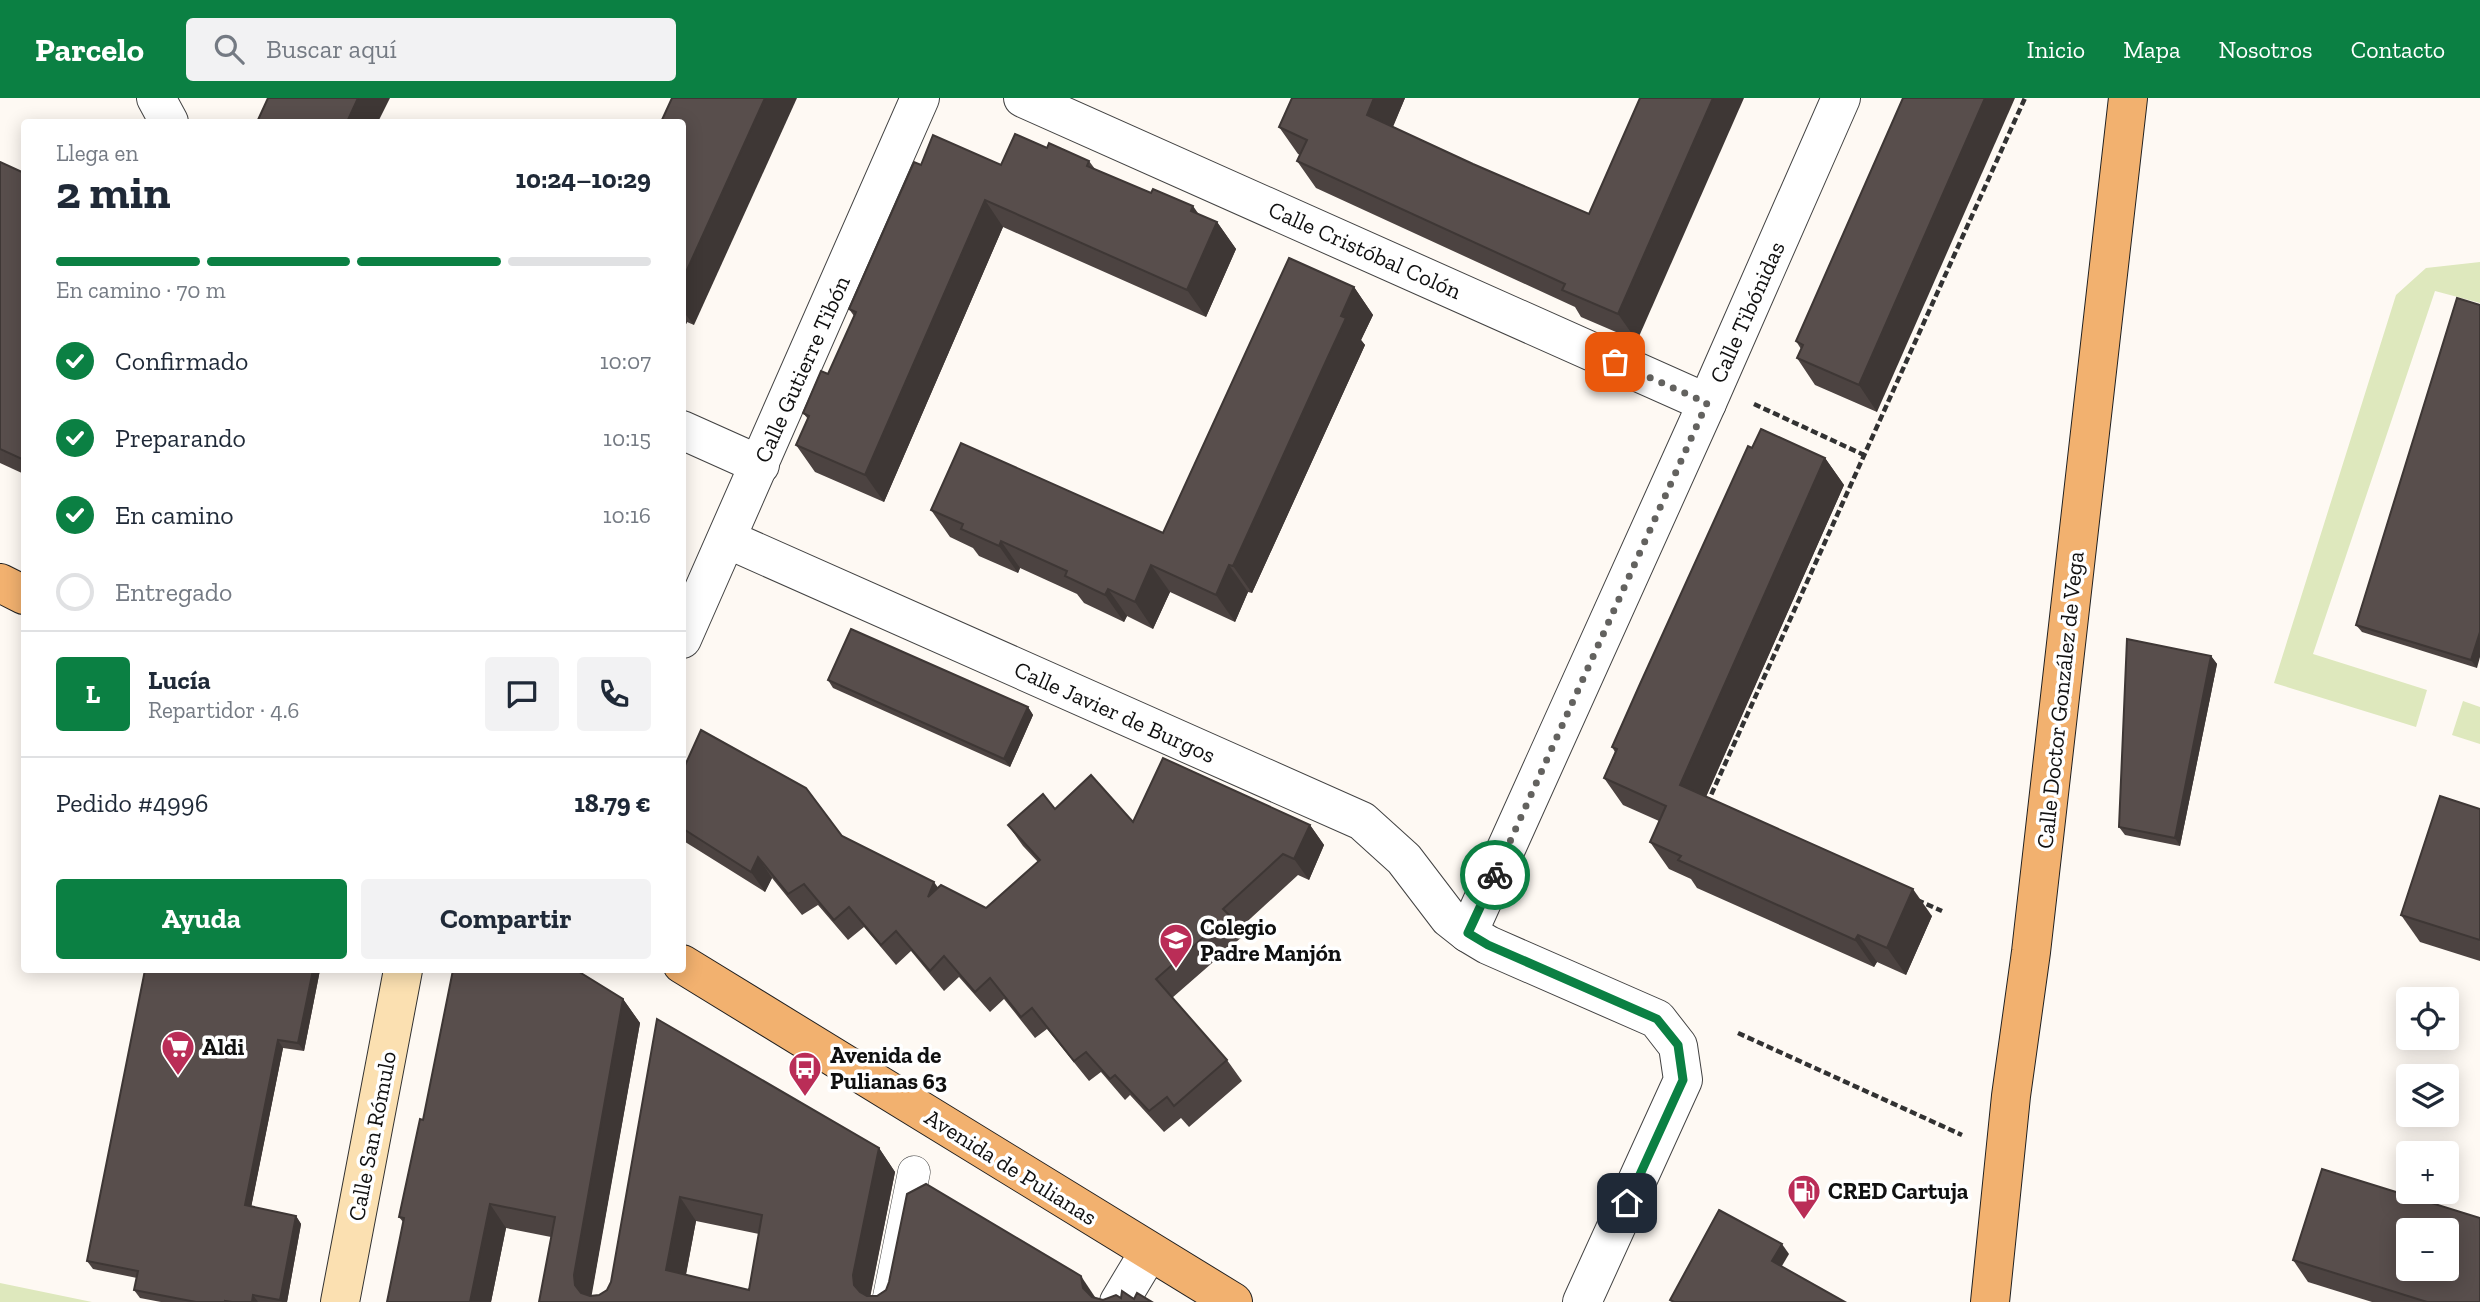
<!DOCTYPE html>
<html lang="es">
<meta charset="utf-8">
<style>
:root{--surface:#fff;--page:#f2f2f3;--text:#1f2937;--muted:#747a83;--line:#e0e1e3;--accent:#0b8043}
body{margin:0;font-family:"Zilla Slab",serif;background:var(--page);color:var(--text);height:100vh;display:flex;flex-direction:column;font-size:26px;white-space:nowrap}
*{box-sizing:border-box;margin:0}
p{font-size:23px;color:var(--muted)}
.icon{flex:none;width:38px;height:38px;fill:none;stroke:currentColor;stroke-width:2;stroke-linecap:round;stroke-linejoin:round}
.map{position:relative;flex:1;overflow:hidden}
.details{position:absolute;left:21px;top:21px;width:665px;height:854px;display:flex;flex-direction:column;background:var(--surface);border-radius:7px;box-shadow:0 4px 18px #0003}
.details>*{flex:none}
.tools{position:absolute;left:2396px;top:889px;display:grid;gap:14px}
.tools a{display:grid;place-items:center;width:63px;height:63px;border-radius:7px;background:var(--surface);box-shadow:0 4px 18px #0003;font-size:35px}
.pin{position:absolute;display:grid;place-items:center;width:60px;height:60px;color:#fff;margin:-30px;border-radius:14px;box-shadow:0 4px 10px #0006}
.courier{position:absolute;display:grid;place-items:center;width:70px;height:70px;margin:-35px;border:5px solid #0b8043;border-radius:50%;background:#fff;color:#222;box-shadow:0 2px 9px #0007}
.head em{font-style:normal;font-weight:700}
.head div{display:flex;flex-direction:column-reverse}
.head{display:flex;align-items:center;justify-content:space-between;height:119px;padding:0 35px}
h1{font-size:46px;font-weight:700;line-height:52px}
.bar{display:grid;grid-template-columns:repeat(4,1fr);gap:10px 7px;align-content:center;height:84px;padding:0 35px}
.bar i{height:9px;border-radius:5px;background:var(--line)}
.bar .on{background:var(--accent)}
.bar p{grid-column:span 4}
.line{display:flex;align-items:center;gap:18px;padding:0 35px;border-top:2px solid var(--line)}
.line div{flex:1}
.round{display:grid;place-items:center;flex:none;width:74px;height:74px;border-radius:7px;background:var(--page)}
ol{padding:0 35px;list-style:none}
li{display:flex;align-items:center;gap:21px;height:77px}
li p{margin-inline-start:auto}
li .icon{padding:7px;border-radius:50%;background:var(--accent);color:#fff;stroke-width:4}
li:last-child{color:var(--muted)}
li i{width:38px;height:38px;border:4px solid var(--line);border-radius:50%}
.cta{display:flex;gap:14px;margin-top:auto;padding:14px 35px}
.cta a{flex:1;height:80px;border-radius:7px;background:var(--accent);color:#fff;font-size:28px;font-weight:700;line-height:80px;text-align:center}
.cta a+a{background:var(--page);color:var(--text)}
header{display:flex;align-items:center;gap:42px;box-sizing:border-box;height:98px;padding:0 35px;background:var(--accent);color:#fff}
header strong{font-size:33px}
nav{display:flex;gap:38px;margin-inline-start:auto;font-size:24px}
.search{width:490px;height:63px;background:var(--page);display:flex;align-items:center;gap:18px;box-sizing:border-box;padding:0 24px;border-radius:7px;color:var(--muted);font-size:26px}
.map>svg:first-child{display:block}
.green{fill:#dee8bd}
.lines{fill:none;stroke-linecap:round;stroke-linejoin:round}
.pedestrian-casing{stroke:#434343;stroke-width:33}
.minor-casing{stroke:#434343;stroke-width:40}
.tertiary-casing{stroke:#434343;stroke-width:40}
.secondary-casing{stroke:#323232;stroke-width:40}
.primary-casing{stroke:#212121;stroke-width:40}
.path{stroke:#323232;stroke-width:4.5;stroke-dasharray:7 3.5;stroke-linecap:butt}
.pedestrian{stroke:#fff;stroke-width:32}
.minor{stroke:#fff;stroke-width:38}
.tertiary{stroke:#fff;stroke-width:38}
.secondary{stroke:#fbe0b1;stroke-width:38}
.primary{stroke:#f2b16f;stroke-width:38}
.wall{fill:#4c4341;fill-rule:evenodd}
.shaded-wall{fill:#3e3735}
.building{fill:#584e4c;stroke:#3e3735;stroke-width:2;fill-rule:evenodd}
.done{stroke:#63625f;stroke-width:7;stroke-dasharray:0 12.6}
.route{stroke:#0b8043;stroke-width:9}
.labels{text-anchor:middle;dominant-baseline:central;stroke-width:7;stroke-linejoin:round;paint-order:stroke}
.street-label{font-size:23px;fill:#101010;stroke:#fff}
.poi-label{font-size:23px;font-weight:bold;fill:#101010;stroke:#fff;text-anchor:start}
</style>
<header>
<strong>Parcelo</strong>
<div class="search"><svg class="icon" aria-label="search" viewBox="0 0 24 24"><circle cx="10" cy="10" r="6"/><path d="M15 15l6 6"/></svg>Buscar aquí</div>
<nav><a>Inicio</a><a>Mapa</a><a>Nosotros</a><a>Contacto</a></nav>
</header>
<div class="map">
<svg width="2480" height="1204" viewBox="0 0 2480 1204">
<rect width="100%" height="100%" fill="#fef9f3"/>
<!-- green -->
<g class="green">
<polygon points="2480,164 2480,205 2435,193 2313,556 2427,592 2416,629 2274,585 2396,197 2426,170"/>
<polygon points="2463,603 2480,609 2480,646 2452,637"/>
<polygon points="0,1185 92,1204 0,1204"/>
</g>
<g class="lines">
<defs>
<polyline id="pedestrian" points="888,1204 914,1074"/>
<g id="minor">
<polyline points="156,0 169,24"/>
<polyline points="1023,0 1707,305"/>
<polyline points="682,332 760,367"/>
<polyline points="727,441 1362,723 1404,761 1449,820 1468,835"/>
<polyline points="1119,1204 1149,1154"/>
</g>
<g id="tertiary">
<polyline points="682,541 920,0"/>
<polyline points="1582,1204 1683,982 1678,948 1657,921 1488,847 1468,835 1707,305 1841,0"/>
</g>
<polyline id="secondary" points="340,1204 403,872"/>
<g id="primary">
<polyline points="0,485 24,497"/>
<polyline points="682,866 1233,1204"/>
<polyline points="1990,1204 2011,998 2031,854 2128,0"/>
</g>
</defs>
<!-- pedestrian casing -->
<use href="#pedestrian" class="pedestrian-casing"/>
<!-- minor casing -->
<use href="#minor" class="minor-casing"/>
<!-- tertiary casing -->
<use href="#tertiary" class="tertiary-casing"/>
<!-- secondary casing -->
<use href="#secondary" class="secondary-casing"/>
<!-- primary casing -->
<use href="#primary" class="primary-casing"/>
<!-- path -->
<g class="path">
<polyline points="1754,306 1864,357"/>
<polyline points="1707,706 2025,0"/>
<polyline points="1917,802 1942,813"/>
<polyline points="1738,935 1962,1037"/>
</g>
<!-- pedestrian -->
<use href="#pedestrian" class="pedestrian"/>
<!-- minor -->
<use href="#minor" class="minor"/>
<!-- tertiary -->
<use href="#tertiary" class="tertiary"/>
<!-- secondary -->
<use href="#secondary" class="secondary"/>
<!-- primary -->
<use href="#primary" class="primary"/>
</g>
<!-- wall -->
<g class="wall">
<polygon points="1292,0 1405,0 1393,29 1473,66 1589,116 1637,243 1581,219 1575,209 1316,90 1297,63 1300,57 1298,56 1279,29"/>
<polygon points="1903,0 1877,314 1815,287 1797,260 1801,251 1796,243"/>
<polygon points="682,24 694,227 687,224 682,235"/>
<polygon points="1047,50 1089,63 1095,71 1217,124 1236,151 1206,219 1003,129 884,404 815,374 796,347 808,321 803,315 828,276 854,218 849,211 921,67 1001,67"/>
<polygon points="0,64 24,75 24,376 0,365"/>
<polygon points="1354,189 1373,217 1361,242 1365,247 1252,495 1248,494 1235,524 1170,494 1153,531 1127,518 1124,524 1084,505 1077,496 1020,470 1018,475 979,458 973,450 950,439 931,412 1163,435"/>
<polygon points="2457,200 2477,570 2362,534 2356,527"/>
<polygon points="1752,350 1825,360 1844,387 1706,699 1932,818 1906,877 1877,864 1874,869 1697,790 1691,781 1669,771 1650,744 1659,723 1623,707 1604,680 1615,654 1612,649"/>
<polygon points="2211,558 2217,566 2180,748 2125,737 2119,729"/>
<polygon points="828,582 1028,609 1033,617 1010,669 833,590"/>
<polygon points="682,674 842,738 938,790 986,810 1038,764 1023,748 1008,727 1055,711 1133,724 1310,727 1324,747 1309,782 1298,777 1239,831 1243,838 1172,900 1227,962 1242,983 1189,1029 1181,1020 1164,1034 1130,997 1125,1002 1101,974 1089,983 1047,931 1035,940 1004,901 990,914 959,879 944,893 911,853 896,867 864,829 848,842 818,807 802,817 772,780 765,794 682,742"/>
<polygon points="2480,711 2480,863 2420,844 2401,817"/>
<polygon points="320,872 304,953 283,950 251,1109 296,1118 301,1126 287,1204 161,1204 140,1200 134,1192 137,1180 93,1171 87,1163"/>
<path d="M623,901L640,925L591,1198L599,1197L607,1192L611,1184L657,921L879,1050L895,1074L870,1198L1096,1200L1103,1202L1121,1200L1134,1201L1152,1204H539L551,1139L506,1130L491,1204H387L403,1124L399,1119L423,1022ZM696,1123L759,1136L749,1192L686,1177Z"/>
<polygon points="2293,1162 2480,1204 2372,1204 2308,1184"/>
</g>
<!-- shaded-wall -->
<g class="shaded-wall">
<polygon points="358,0 390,0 378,24 347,24"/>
<polygon points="765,0 797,0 694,227 682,212 682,183"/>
<polygon points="1374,0 1405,0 1386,44 1367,17"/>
<polygon points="1713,0 1744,0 1637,243 1618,216"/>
<polygon points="1985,0 2015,0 1877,314 1859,287"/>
<polygon points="985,102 1003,129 884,404 865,377"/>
<polygon points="1193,108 1212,135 1217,124 1236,151 1206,219 1187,192 1191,113"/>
<polygon points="1354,189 1373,217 1361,242 1365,247 1252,495 1233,468"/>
<polygon points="682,218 687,224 682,235"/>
<polygon points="1825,360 1844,387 1699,714 1680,687"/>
<polygon points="1001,443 1020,470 1018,475 999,448"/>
<polygon points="1151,467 1170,494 1153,531 1135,504"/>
<polygon points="1229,467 1248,494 1235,524 1216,497"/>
<polygon points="1108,491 1127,518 1124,524 1105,497"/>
<polygon points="2480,534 2480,559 2477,570 2471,562"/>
<polygon points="2211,558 2217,566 2180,748 2175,740"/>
<polygon points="1028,609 1033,617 1010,669 1004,661"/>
<polygon points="1310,727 1324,747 1309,782 1294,761"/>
<polygon points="758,759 772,780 765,794 751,774"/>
<polygon points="934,784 949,805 928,799"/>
<polygon points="1913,791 1932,818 1906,877 1887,850"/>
<polygon points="1858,837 1877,864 1874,869 1855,842"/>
<polygon points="313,872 320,872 304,953 298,945"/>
<polygon points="623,901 640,925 591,1201 587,1204 575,1187 574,1177"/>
<polygon points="278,942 283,950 250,1115 245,1107"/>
<polygon points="879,1050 895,1074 870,1200 866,1204 854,1187 853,1177"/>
<polygon points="680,1099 696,1123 682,1196 666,1172"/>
<polygon points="490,1106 506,1130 491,1204 470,1204"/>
<polygon points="296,1118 301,1126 287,1204 282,1204 280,1202"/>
<polygon points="1782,1146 1789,1156 1779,1173 1772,1163"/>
<polygon points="1081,1178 1097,1202 1093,1204 1083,1190"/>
<polygon points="253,1197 258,1204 252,1204"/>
</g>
<!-- building -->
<g class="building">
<polygon points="268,0 358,0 347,24 257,24"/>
<polygon points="672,0 765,0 682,183 682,24 661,24"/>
<polygon points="1292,0 1374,0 1367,17 1473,66 1589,116 1640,0 1713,0 1618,216 1562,192 1565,186 1297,63 1307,42 1279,29"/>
<polygon points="1903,0 1985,0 1859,287 1797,260 1803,247 1796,243"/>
<polygon points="1015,36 1047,50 1049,45 1089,63 1087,68 1151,95 1153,91 1193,108 1191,113 1217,124 1187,192 985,102 865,377 796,347 809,318 803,315 821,273 828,276 856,214 849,211 914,64 921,67 933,37 1001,67"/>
<polygon points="0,64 24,75 24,362 0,351"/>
<polygon points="1289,160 1354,189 1341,218 1346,220 1327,261 1233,468 1229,467 1216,497 1151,467 1135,504 1108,491 1105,497 1065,478 1067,473 1001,443 999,448 961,431 963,426 931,412 961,345 1163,435"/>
<polygon points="2457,200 2480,207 2480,534 2471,562 2356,527"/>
<polygon points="1761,331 1825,360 1680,687 1913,791 1887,850 1858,837 1855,842 1678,762 1681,758 1650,744 1666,708 1604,680 1617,651 1612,649 1640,586 1748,348 1752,350"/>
<polygon points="851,531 1028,609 1004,661 828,582"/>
<polygon points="2127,541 2211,558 2175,740 2119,729"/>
<polygon points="701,632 806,690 842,738 934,784 928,799 941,787 986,810 1040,762 1008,727 1043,696 1055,711 1091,677 1133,724 1163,660 1310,727 1294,761 1283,756 1223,811 1229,817 1156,881 1227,962 1174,1008 1167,999 1149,1013 1115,977 1110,981 1086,954 1074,963 1032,910 1021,919 990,880 975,894 944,858 930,873 896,833 881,847 849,809 834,822 804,786 788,796 758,759 751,774 682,730 682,674"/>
<polygon points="2440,698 2480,711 2480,842 2401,817"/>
<polygon points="145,872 313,872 298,945 278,942 245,1107 296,1118 280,1202 253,1197 252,1204 232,1204 225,1203 225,1204 196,1204 134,1192 138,1173 87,1163"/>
<path d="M453,872H576L623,901L574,1177L575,1187L581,1195L590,1198L599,1197L607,1192L611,1184L657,921L879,1050L853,1177L854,1187L860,1194L867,1198H877L886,1192L889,1184L907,1096L926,1086L1081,1178L1083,1190L1092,1199L1103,1202L1116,1197L1121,1200L1122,1193L1134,1201L1137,1195L1152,1204H539L555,1119L490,1106L470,1204H387L404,1120L399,1119L420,1021L423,1022ZM680,1099L762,1117L749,1192L666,1172Z"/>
<path d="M2322,1071L2480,1120V1204H2427L2293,1162ZM2408,1132H2446V1171H2408Z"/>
<polygon points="1719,1112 1782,1146 1772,1163 1845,1204 1674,1204 1670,1202"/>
</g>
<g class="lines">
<!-- done -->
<polyline class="done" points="1495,777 1707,305 1615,264"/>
<!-- route -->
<polyline class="route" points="1495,777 1468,835 1488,847 1657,921 1678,947 1683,982 1627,1105"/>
</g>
<!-- icons -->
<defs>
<symbol id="school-pin" viewBox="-11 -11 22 30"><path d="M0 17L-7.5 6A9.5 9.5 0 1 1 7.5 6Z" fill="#ba2d57" stroke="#fff"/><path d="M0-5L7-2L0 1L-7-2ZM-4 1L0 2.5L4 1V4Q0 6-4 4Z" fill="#fff"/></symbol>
<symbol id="supermarket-pin" viewBox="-11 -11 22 30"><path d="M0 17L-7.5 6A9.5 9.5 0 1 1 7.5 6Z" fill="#ba2d57" stroke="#fff"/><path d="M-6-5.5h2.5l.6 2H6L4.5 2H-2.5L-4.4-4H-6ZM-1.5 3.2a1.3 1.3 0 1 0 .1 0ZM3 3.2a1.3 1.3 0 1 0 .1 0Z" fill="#fff"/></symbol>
<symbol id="bus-pin" viewBox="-11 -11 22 30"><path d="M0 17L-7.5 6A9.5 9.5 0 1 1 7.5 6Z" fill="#ba2d57" stroke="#fff"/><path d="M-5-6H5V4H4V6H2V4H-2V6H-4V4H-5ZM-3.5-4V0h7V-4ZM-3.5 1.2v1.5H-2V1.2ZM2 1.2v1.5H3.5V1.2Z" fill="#fff"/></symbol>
<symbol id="fuel-pin" viewBox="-11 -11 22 30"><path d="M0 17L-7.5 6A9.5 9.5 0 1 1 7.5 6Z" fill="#ba2d57" stroke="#fff"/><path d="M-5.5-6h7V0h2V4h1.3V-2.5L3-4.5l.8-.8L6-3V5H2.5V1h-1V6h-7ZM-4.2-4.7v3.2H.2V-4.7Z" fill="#fff"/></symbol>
</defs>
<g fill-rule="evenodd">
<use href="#school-pin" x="1157" y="823" width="38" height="52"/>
<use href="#supermarket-pin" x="159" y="930" width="38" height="52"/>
<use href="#bus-pin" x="786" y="951" width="38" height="52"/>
<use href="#fuel-pin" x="1785" y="1074" width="38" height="52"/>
</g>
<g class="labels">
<!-- street labels -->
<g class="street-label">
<text transform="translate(1365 152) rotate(24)">Calle Cristóbal Colón</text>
<text transform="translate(1747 214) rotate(-66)">Calle Tibónidas</text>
<text transform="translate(802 271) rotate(-66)">Calle Gutierre Tibón</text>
<text transform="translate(2060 602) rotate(-84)">Calle Doctor González de Vega</text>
<text transform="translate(1115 614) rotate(24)">Calle Javier de Burgos</text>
<text transform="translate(372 1038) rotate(-79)">Calle San Rómulo</text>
<text transform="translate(1011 1069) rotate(32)">Avenida de Pulianas</text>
</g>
<!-- poi labels -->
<g class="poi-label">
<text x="1200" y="829">Colegio<tspan x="1200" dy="26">Padre Manjón</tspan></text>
<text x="202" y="949">Aldi</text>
<text x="830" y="957">Avenida de<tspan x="830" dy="26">Pulianas 63</tspan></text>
<text x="1828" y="1093">CRED Cartuja</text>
</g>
</g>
</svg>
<div class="tools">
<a><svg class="icon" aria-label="locate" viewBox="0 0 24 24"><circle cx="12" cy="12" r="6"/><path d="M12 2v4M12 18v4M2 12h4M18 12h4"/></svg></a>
<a><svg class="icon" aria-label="layers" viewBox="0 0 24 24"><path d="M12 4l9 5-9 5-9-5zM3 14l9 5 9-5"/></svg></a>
<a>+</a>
<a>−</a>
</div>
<div class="pin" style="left:1615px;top:264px;background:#ea580c"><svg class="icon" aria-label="bag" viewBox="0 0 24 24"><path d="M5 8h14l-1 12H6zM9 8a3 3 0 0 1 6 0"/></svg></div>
<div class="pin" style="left:1627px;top:1105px;background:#1f2937"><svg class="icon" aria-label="home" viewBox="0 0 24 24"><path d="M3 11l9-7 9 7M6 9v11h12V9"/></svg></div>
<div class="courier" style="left:1495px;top:777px"><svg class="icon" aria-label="bike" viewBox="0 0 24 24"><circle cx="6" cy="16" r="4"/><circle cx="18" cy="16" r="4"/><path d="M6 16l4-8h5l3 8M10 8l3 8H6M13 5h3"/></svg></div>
<section class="details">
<div class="head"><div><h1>2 min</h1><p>Llega en</p></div><em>10:24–10:29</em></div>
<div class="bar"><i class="on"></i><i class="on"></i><i class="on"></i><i></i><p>En camino · 70 m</p></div>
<ol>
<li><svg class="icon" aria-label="check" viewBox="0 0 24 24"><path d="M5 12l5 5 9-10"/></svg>Confirmado<p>10:07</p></li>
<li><svg class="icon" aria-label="check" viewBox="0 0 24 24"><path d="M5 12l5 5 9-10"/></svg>Preparando<p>10:15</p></li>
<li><svg class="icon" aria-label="check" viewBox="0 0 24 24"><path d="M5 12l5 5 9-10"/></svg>En camino<p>10:16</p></li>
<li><i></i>Entregado</li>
</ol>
<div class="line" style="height:126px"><b class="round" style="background:var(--accent);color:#fff">L</b><div><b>Lucía</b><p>Repartidor · 4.6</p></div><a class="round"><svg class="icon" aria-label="chat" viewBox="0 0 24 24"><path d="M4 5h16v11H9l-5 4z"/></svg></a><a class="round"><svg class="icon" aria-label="phone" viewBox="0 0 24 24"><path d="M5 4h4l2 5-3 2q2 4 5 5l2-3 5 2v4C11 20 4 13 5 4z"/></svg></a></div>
<div class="line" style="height:91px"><div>Pedido #4996</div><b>18.79 €</b></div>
<div class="cta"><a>Ayuda</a><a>Compartir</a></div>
</section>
</div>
